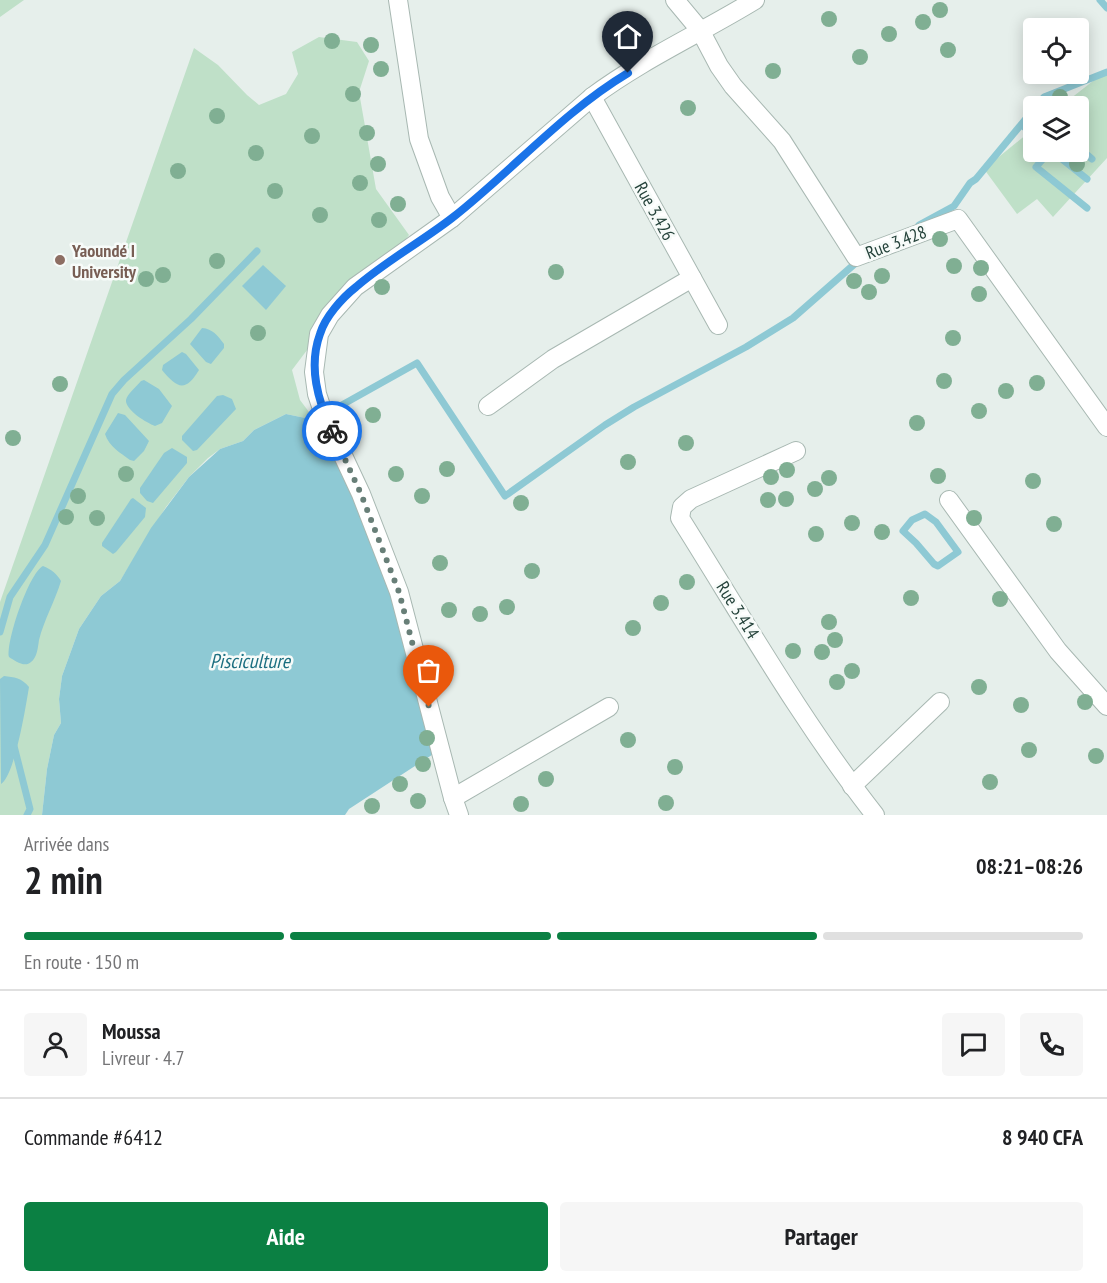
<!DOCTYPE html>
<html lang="fr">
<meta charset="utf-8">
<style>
:root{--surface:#fff;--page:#f6f6f6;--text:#202124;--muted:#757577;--line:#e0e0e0;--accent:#0b8043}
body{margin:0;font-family:"PT Sans Narrow",sans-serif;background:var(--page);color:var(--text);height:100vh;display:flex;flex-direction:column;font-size:22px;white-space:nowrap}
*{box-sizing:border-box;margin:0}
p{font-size:20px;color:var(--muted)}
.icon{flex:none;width:33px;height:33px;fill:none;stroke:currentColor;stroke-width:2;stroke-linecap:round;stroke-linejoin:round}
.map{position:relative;height:815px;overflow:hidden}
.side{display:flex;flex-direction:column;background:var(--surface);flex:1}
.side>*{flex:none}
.buttons{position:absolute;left:1023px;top:18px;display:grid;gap:12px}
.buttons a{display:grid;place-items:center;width:66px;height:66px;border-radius:6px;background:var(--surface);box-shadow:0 3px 15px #0003;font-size:30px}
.pin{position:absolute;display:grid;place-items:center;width:51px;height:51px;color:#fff;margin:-62px -26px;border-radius:50% 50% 50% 0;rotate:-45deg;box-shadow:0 0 6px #0007}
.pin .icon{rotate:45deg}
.courier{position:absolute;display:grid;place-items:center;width:60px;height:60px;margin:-30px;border:4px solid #1a73e8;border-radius:50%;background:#fff;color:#222;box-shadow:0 2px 8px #0007}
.headline em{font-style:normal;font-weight:600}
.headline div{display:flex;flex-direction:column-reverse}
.headline{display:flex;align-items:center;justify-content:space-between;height:102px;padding:0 24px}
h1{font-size:39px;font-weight:600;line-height:45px}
.bar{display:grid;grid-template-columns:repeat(4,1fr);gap:9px 6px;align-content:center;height:72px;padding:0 24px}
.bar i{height:8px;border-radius:4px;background:var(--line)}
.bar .active{background:var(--accent)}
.bar p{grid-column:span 4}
.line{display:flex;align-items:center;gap:15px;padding:0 24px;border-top:2px solid var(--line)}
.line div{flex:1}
.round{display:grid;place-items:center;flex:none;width:63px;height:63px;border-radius:6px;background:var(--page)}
.action{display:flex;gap:12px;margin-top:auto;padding:12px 24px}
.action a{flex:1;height:69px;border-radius:6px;background:var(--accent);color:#fff;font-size:24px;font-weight:600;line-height:69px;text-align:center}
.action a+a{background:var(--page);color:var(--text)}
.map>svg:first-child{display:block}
.green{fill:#bfe0c8}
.water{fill:#8ec9d4}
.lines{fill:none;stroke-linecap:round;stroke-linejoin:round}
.stream{stroke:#8ec9d4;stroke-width:7}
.street-casing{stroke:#a8b8b2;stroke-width:20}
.street{stroke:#fff;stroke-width:18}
.tree{fill:#80af93}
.done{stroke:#687f78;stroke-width:6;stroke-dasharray:0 10.8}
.route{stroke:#1a73e8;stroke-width:8}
.education-dot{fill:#8d6e63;stroke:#f7fbf9;stroke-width:2}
.labels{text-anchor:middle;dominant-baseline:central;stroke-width:5;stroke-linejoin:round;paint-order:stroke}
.street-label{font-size:18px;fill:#24423a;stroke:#f7fbf9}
.education-label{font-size:18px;font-weight:bold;fill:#785e54;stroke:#f7fbf9;text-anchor:start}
.water-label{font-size:20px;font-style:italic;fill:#1c6f80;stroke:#f7fbf9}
</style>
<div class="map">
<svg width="1107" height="815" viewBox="0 0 1107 815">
<rect width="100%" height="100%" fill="#e6efeb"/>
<!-- green -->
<g class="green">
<polygon points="0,0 24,0 0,17"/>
<polygon points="319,37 357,42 369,61 359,92 376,189 409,235 386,265 338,309 292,370 300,400 315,420 286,414 254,430 243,441 220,449 208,458 189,477 166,507 120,581 101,596 79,629 62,676 59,699 61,723 54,735 47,769 42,815 0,815 0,602 194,48 218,65 247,95 259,105 286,94 298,74 292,52"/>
<polygon points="1107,70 1107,158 1053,217 1037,199 1017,214 984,169 1033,129 1034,152 1078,152 1078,106 1061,106"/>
</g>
<!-- water -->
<g class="water">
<polygon points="263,265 286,286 266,310 242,286"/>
<path d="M202,328C213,329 217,335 224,344V348L211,364L206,362L190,344Z"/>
<path d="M182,352L186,354L199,370C185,393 177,388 162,370L163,365Z"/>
<path d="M144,380L159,389L172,406L162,423L155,426C147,423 125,410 126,400C127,394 137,386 141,381Z"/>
<polygon points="223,395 232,399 236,409 197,450 193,451 182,440 182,436 217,396"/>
<path d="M118,413L125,415L149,441L144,451L134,461L130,460C121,453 109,447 105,434Z"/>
<polygon points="286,414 315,420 349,480 377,548 438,751 349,809 345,815 42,815 47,769 54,735 61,723 59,699 62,676 79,629 101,596 120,581 151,528 189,477 220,449 243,441 254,430"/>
<polygon points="172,448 187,457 187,463 153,503 147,501 140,493 140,488 164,453"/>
<polygon points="133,498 146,508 145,517 116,552 113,554 102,546 102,543 131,499"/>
<path d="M43,566C51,569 57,574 61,581C55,601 44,620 39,640C38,647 37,658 31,662C25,668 15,661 9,657C6,641 29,573 43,566Z"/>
<path d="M4,676C14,677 22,678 29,687C26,705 15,775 1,784L0,679Z"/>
</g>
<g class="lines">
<!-- stream -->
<g class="stream">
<polyline points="1100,0 1107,8"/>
<polyline points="1052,98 1056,106"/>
<polyline points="1036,106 1044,97 1107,72"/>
<polyline points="1023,126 1034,135"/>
<polyline points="1078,147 1092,159"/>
<polyline points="1049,152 1036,167 1087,208"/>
<polyline points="1053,152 1087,179"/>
<polyline points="919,225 954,206 970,183 976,179 1034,109"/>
<polyline points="315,420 417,363 505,496 605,425 634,407 746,347 793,318 858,261"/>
<polygon points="925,514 936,522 958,552 938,566 934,564 916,543 903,531 912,520"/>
<polyline points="0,632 10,597 45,545 112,394 124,380 191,319 257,251"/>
<polyline points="13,742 30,809 27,815"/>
</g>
<defs>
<g id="street">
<polyline points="398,0 419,139 440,197 452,218"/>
<polyline points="675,0 700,30 719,66 733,86 782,141 856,257 958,219 1107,427"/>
<polyline points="592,97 718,325"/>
<polyline points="488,406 553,359 692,278"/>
<path d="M796,451L691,499L682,507L680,518C743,618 802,722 875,815"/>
<polyline points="949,500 1058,651 1107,706"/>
<polyline points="852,786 940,702"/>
<polyline points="453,798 609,707"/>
<path d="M459,815L453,798L399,592L361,494L324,415L317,394L314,372L319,334L330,315L355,287L452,218L592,97C643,59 701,33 755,0"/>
</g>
</defs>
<!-- street casing -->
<use href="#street" class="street-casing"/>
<!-- street -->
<use href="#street" class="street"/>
</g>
<!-- trees -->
<g class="tree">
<circle cx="940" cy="10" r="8"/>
<circle cx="829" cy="19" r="8"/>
<circle cx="923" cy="22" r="8"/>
<circle cx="889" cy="34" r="8"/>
<circle cx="332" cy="41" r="8"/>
<circle cx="371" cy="45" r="8"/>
<circle cx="948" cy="50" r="8"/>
<circle cx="860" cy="57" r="8"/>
<circle cx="381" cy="69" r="8"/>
<circle cx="773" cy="71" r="8"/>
<circle cx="353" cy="94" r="8"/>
<circle cx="1060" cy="97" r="8"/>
<circle cx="688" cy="108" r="8"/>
<circle cx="217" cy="116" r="8"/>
<circle cx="367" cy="133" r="8"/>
<circle cx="312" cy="136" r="8"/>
<circle cx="256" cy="153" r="8"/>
<circle cx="378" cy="164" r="8"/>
<circle cx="1077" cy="164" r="8"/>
<circle cx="178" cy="171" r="8"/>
<circle cx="360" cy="183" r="8"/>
<circle cx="275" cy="191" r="8"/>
<circle cx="398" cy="204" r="8"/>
<circle cx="320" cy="215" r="8"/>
<circle cx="379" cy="220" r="8"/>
<circle cx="940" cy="239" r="8"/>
<circle cx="217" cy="261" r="8"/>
<circle cx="954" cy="266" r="8"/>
<circle cx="981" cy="268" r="8"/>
<circle cx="556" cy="272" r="8"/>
<circle cx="163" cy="275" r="8"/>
<circle cx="882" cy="276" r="8"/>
<circle cx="146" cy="279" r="8"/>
<circle cx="854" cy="281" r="8"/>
<circle cx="382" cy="287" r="8"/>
<circle cx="869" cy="292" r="8"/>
<circle cx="979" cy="294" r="8"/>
<circle cx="258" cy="333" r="8"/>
<circle cx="953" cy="338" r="8"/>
<circle cx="944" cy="381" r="8"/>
<circle cx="1037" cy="383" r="8"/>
<circle cx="60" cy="384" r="8"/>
<circle cx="1006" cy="391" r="8"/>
<circle cx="979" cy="411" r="8"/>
<circle cx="373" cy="415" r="8"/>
<circle cx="917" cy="423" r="8"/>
<circle cx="13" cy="438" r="8"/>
<circle cx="686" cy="443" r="8"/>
<circle cx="628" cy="462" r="8"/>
<circle cx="447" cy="469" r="8"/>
<circle cx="787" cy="470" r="8"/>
<circle cx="126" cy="474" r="8"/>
<circle cx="396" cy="474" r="8"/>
<circle cx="938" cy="476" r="8"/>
<circle cx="771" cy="477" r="8"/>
<circle cx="829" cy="478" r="8"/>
<circle cx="1033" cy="481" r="8"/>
<circle cx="815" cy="489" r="8"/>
<circle cx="78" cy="496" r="8"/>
<circle cx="422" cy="496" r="8"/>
<circle cx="786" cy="499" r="8"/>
<circle cx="768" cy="500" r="8"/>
<circle cx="521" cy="503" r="8"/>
<circle cx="66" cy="517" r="8"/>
<circle cx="97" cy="518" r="8"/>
<circle cx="974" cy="518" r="8"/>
<circle cx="852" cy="523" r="8"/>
<circle cx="1054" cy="524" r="8"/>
<circle cx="882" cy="532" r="8"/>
<circle cx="816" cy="534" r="8"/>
<circle cx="440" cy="563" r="8"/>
<circle cx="532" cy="571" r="8"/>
<circle cx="687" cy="582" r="8"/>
<circle cx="911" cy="598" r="8"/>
<circle cx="1000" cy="599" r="8"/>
<circle cx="661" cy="603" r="8"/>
<circle cx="507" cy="607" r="8"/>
<circle cx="449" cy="610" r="8"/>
<circle cx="480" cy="614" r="8"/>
<circle cx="829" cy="622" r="8"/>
<circle cx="633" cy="628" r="8"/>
<circle cx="835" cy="640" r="8"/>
<circle cx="793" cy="651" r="8"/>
<circle cx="822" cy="652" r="8"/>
<circle cx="852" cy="671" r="8"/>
<circle cx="837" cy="682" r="8"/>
<circle cx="979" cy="687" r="8"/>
<circle cx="1085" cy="702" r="8"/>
<circle cx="1021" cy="705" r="8"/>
<circle cx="427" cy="738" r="8"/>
<circle cx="628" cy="740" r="8"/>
<circle cx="1029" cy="750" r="8"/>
<circle cx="1096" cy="756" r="8"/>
<circle cx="423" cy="764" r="8"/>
<circle cx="675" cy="767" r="8"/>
<circle cx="546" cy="779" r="8"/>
<circle cx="990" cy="782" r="8"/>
<circle cx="400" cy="784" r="8"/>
<circle cx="418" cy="801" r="8"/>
<circle cx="666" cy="803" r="8"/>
<circle cx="521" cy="804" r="8"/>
<circle cx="372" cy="806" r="8"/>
</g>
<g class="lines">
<!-- done -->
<polyline class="done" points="332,431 361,494 399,592 429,707"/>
<!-- route -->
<path class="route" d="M332,431C318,401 308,367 320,334C325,317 342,298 356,287C386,261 421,242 452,218C512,171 563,112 628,73"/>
</g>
<!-- markers -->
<circle class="education-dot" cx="60" cy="260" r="6"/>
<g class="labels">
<!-- street labels -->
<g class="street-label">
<text transform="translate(655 211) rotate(61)">Rue 3.426</text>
<text transform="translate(896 242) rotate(-21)">Rue 3.428</text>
<text transform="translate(738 610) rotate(58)">Rue 3.414</text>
</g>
<!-- education labels -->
<g class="education-label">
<text x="72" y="250">Yaoundé I<tspan x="72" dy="21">University</tspan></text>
</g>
<!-- water labels -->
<g class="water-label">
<text x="250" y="661">Pisciculture</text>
</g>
</g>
</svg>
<div class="buttons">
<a><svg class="icon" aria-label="locate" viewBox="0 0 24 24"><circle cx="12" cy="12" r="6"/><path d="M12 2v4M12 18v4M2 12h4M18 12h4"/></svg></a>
<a><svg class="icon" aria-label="layers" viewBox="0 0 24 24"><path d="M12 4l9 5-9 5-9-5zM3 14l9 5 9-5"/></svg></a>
</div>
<div class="pin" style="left:429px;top:707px;background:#ea580c"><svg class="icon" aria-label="bag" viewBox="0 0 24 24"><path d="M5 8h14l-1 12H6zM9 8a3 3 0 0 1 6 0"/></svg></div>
<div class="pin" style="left:628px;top:73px;background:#1f2937"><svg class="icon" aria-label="home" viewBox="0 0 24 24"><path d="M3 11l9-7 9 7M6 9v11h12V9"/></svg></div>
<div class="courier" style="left:332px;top:431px"><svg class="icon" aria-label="bike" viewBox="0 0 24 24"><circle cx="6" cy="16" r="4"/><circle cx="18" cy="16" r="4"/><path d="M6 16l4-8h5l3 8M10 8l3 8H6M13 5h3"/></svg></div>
</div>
<section class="side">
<div class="headline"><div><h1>2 min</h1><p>Arrivée dans</p></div><em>08:21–08:26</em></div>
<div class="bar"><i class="active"></i><i class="active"></i><i class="active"></i><i></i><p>En route · 150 m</p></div>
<div class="line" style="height:108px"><a class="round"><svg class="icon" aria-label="person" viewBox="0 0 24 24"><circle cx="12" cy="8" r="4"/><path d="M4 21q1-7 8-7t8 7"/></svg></a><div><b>Moussa</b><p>Livreur · 4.7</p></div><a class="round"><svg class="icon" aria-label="chat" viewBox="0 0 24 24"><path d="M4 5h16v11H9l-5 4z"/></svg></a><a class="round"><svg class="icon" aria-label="phone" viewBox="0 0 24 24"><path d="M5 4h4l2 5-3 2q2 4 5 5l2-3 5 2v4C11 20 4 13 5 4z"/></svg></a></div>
<div class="line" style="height:78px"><div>Commande #6412</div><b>8 940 CFA</b></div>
<div class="action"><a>Aide</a><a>Partager</a></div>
</section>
